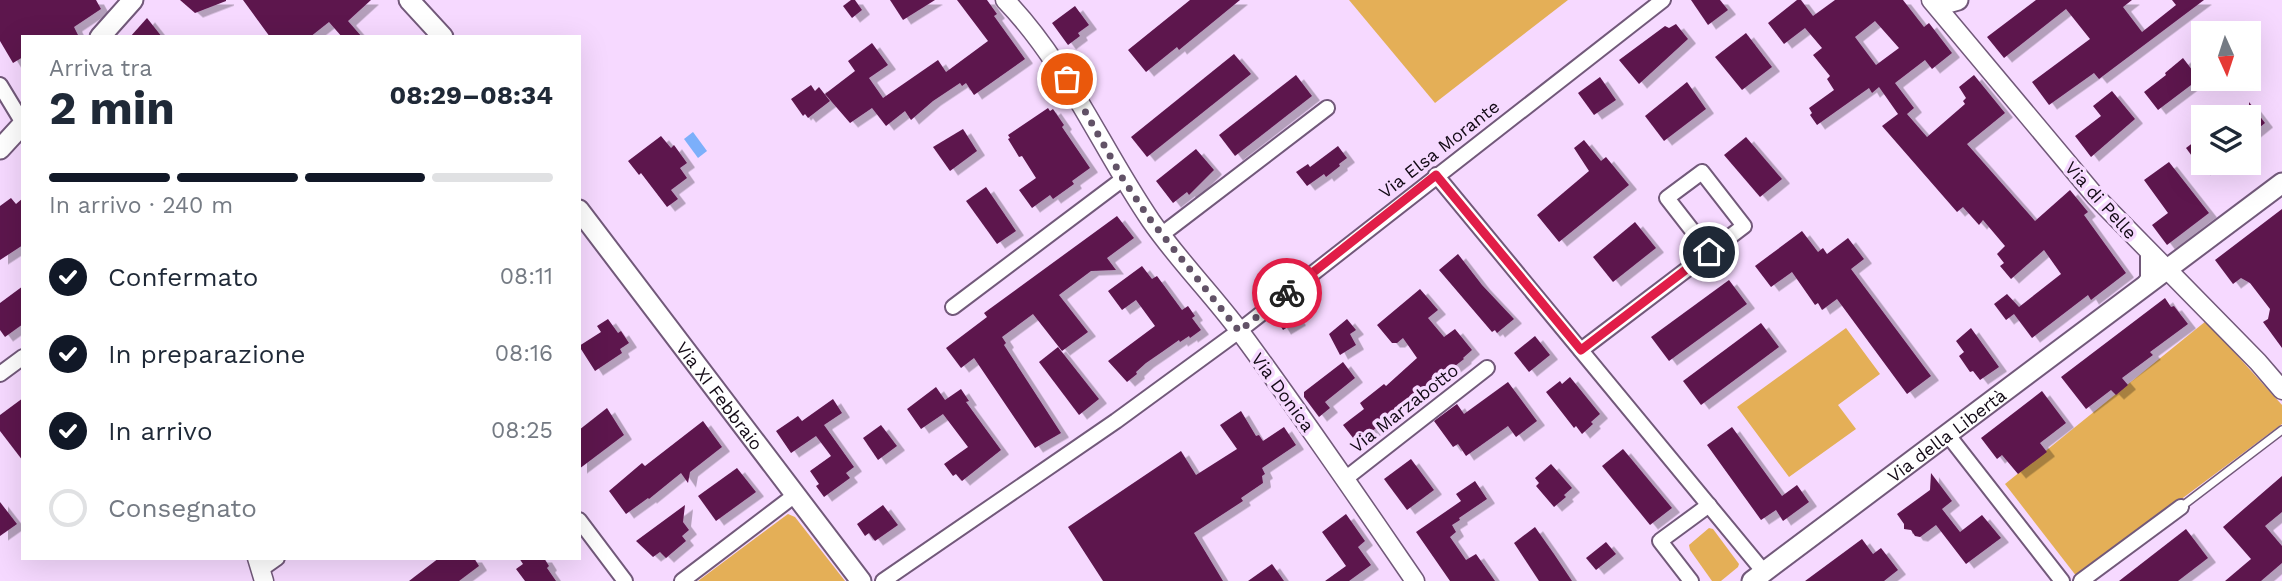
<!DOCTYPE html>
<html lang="it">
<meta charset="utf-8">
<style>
:root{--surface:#fff;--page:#f2f2f3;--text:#1f2937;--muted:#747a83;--line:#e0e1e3;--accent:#111827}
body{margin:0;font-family:"Work Sans",sans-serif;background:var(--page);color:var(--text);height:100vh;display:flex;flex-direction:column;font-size:26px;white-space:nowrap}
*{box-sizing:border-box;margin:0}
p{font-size:23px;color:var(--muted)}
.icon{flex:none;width:38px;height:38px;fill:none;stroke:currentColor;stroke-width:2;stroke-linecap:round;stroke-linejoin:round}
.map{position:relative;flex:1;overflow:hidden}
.drawer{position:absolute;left:21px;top:35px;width:560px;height:525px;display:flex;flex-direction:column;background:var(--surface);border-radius:0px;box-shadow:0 7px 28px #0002}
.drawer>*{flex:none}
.needle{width:46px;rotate:177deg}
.buttons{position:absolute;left:2191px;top:21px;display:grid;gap:14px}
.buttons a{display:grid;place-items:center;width:70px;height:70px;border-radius:0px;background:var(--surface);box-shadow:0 7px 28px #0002;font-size:35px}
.pin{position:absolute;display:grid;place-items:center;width:60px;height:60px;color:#fff;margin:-30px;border:4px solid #fff;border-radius:50%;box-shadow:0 2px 7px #0007}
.courier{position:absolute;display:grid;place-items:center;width:70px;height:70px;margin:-35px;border:5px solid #e11d48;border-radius:50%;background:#fff;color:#222;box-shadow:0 2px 9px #0007}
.headline em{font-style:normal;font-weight:700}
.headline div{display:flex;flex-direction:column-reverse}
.headline{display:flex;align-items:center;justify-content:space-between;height:119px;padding:0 28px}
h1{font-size:46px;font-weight:700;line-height:52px}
.bar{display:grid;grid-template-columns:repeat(4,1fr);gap:10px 7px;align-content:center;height:84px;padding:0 28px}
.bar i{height:9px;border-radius:5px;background:var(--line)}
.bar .current{background:var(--accent)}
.bar p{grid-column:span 4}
ol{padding:0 28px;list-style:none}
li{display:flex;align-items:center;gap:21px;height:77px}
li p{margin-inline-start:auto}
li .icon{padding:7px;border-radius:50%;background:var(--accent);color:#fff;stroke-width:4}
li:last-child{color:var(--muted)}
li i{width:38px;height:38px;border:4px solid var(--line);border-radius:50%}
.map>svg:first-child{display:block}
.green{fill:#e4af57}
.water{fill:#7caffa}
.building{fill:#5d154d;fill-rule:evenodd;filter:url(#shadow)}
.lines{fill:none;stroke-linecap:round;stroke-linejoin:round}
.service-casing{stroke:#72597a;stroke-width:10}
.minor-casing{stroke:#72597a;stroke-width:18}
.tertiary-casing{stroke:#72597a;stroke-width:21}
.secondary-casing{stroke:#72597a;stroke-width:23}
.service{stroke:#fff;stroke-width:7}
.minor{stroke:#fff;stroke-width:14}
.tertiary{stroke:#fff;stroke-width:18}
.secondary{stroke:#fff;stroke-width:19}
.done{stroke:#625267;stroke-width:7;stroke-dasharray:0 12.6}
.route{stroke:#e11d48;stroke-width:9}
.labels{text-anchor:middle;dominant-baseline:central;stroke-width:7;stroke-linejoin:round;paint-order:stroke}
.street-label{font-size:18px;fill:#120915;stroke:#f6d9ff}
</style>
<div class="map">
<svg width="2282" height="581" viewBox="0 0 2282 581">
<defs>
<filter id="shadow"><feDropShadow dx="8" dy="4.5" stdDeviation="0" flood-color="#0004"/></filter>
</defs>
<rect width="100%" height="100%" fill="#f6d9ff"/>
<!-- green -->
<g class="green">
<polygon points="1349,0 1568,0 1435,103"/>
<polygon points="2206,321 2282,405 2282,424 2077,577 2005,484"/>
<polygon points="1846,328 1880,374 1838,405 1856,429 1789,477 1737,407"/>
<polygon points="788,514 795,517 845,581 698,581"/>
<polygon points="1709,528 1713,529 1739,564 1738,567 1721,581 1712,581 1690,550 1689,545"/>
</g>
<!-- water -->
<polygon class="water" points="693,132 707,151 698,158 684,139"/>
<!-- building -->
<g class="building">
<polygon points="0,0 96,0 101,9 74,27 79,37 23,37 23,57 13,63 0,41"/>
<polygon points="180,0 226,0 226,1 195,13"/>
<polygon points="243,0 371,0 348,21 362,37 342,37 329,22 310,37 270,37"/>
<polygon points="851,0 855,0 862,10 852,18 843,6"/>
<polygon points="890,0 935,0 903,20"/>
<polygon points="957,0 987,0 997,14 994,16 1025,59 974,95 966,83 962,86 960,83 933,101 911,120 905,111 886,126 872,108 850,123 825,94 855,71 848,61 872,43 888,65 869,78 883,98 938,60 946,72 988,41"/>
<polygon points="1190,0 1240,0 1179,50 1177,47 1146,72 1128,50"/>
<polygon points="1691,0 1720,0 1728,10 1708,25"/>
<path d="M1797,0H1801L1813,16L1835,0H1903L1924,27L1929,23L1952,53L1932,69L1925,60L1895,83L1914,108L1907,114L1927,137L1965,104L1963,101L1966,98L1959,87L1974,75L2005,113L1967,144L2035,221L2070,190L2088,212L2084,215L2126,273L2091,300L2088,295L2032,338L2014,314L2006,320L1994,304L2007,294L2019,307L2061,274L2044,250L2011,279L2000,266L2004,263L1997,254L2005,246L1983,220L1979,225L1963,207L1957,212L1882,126L1898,114L1879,87L1872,93L1869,88L1817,125L1810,115L1812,113L1809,108L1834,90L1827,79L1830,76L1813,55L1822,48L1805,28L1784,44L1768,23ZM1875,21L1899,48L1876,65L1855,37Z"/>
<polygon points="2036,0 2132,0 2123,7 2142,32 2176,5 2172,0 2204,0 2099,79 2094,73 2049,105 2032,82 2090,39 2066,9 2004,58 1987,37"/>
<polygon points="1075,6 1089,25 1078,33 1080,36 1068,45 1052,23"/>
<polygon points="147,18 162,37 130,37"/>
<polygon points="1676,24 1688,39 1639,84 1619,60 1665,26 1669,28"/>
<polygon points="1746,33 1772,67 1742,90 1715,57"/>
<polygon points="1234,54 1251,74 1147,157 1131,137"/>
<polygon points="2183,58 2199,79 2158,110 2144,92 2166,75 2165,73"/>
<polygon points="1296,75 1312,96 1235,156 1219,135"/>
<polygon points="1600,77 1616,100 1594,115 1578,93"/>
<polygon points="1687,82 1706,109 1664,141 1645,116"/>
<polygon points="811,85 815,91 819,87 830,101 808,118 805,114 803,116 791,99"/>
<polygon points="2112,91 2135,119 2091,157 2075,136 2101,116 2093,106"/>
<polygon points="2249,102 2265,123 2249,136"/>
<polygon points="1048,108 1050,111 1053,109 1064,125 1062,127 1090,168 1072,181 1074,184 1053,199 1050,195 1032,208 1019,190 1036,178 1022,156 1019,157 1008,139 1010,138 1008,135"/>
<polygon points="963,129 977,151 950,171 933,147"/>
<polygon points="2203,135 2203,171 2186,148"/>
<polygon points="661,136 671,148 674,145 687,163 680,168 687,178 671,190 678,199 667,207 641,173 639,175 628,161"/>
<polygon points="1746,137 1782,179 1760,197 1724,155"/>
<polygon points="1584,140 1601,161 1606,157 1629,185 1559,242 1537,215 1589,171 1574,148"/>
<polygon points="1338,146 1347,158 1339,164 1340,166 1326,177 1324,174 1307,186 1296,172 1308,164 1310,167"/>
<polygon points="1196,149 1214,170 1189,195 1187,192 1173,203 1156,181"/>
<polygon points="2169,162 2209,213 2167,245 2152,225 2168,213 2144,180"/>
<polygon points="986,187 1016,231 997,244 966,201"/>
<polygon points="11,198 16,204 23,198 23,245 0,260 0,206"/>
<polygon points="2282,209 2282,348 2263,322 2268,319 2270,309 2250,283 2241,278 2233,284 2215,260"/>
<polygon points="1117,216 1134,238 1107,258 1116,270 1091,271 1059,295 1088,332 1062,351 1033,314 1002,337 1006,343 1004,345 1061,433 1035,448 974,358 961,368 946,348 987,317 984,313"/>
<polygon points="1635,222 1656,248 1613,282 1593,257"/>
<polygon points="1802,231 1818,252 1823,248 1827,254 1848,238 1864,259 1851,269 1931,376 1907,394 1837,299 1822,310 1818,303 1815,305 1792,272 1771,287 1755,266"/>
<polygon points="1458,254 1482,285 1514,319 1497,333 1495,330 1492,332 1439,270"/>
<polygon points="1142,266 1152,279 1157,276 1182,310 1188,306 1195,316 1192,318 1201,330 1190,338 1189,336 1180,342 1179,340 1162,352 1146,363 1136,372 1137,374 1127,382 1108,361 1155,326 1136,300 1122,310 1108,291"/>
<polygon points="1729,280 1747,304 1669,361 1651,337"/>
<polygon points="23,286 23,324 5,337 0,330 0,303"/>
<polygon points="1420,289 1438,310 1428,318 1444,337 1455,329 1472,350 1463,358 1464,359 1357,443 1343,425 1364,409 1360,403 1384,384 1386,386 1417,358 1403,338 1397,343 1392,343 1377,325"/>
<polygon points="2165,298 2171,307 2174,306 2188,324 2150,352 2153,355 2122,378 2128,385 2116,395 2111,390 2086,409 2061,377"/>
<polygon points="1286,309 1288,311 1291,310 1298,321 1283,330 1275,317"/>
<polygon points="608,319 618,333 621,331 629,343 620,349 622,353 595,371 579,346 601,332 597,326"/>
<polygon points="1347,319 1356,330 1350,334 1356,345 1340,355 1329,334"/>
<polygon points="1761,323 1779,347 1701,405 1683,381"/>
<polygon points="1971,328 1999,367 1980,380 1973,371 1970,372 1959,356 1964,352 1956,341"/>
<polygon points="1535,336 1550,355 1529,372 1514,353"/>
<polygon points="1058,347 1099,399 1079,415 1039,362"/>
<polygon points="1343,362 1355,378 1325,402 1330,408 1319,417 1304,397 1304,392"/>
<polygon points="1570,377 1600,414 1591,422 1593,424 1582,434 1576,426 1574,428 1546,392 1560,381 1562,384"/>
<polygon points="1508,382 1537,421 1516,437 1508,426 1466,456 1458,444 1453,447 1434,421 1457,404 1464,414"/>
<polygon points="936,387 945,400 961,389 969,401 966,402 1001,450 962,481 956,474 953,476 944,464 968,447 943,414 921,429 907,409"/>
<polygon points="2042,391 2066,423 2040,443 2047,452 2018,474 2002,455 1997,459 1981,438"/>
<polygon points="23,398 23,461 0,431 0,415"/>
<polygon points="833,399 842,413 824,425 854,467 846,473 850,478 824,497 816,486 819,484 810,471 831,456 816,436 791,453 776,431 798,416 802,421"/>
<polygon points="607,408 624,435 579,469 579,430"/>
<polygon points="1241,411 1256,436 1259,435 1263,441 1284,427 1296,445 1262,468 1265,474 1262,476 1263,483 1241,498 1243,501 1194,533 1223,581 1103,581 1068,527 1181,451 1196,475 1237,449 1220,425"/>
<polygon points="703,421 722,447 690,472 688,483 681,473 649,499 648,498 626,514 609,491 642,463 645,466"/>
<polygon points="881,425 897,446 878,460 863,438"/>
<polygon points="1732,427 1782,496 1797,485 1809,502 1783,521 1776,510 1761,520 1707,445"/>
<polygon points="1623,449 1672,508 1650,525 1602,466"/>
<polygon points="1411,459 1434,490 1407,510 1384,479"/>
<polygon points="1551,464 1572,488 1564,495 1566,497 1554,507 1536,486 1539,483 1535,478"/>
<polygon points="737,468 756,492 716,521 698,496"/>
<polygon points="1931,473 1952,501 1942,509 1960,532 1982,515 2001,538 1966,564 1936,525 1920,537 1915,536 1911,530 1904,529 1904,524 1897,514 1930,490"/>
<polygon points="2282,476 2282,512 2265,526 2282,546 2282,563 2261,581 2225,581 2251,559 2223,527"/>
<polygon points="1475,481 1487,499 1459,518 1460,520 1452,525 1456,532 1450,537 1466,560 1476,554 1495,581 1450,581 1416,532 1461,501 1456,494"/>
<polygon points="0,502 17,524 0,536"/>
<polygon points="685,505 683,522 689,530 682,536 686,541 666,558 660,552 653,557 636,541"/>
<polygon points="883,505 898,525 875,541 869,533 865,536 857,524"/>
<polygon points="1346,514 1365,541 1358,547 1371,565 1349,581 1325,581 1346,566 1322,532"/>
<polygon points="1535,527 1554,554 1572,581 1539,581 1514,543"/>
<polygon points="2186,529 2208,558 2178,581 2119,581"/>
<polygon points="1862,539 1873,554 1881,548 1898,570 1884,581 1805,581"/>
<polygon points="1606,542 1616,554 1596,570 1586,558"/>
<polygon points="439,558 474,558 479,566 459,581 409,581"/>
<polygon points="519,558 544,558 549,566 547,568 556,581 525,581 516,569 523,564"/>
<polygon points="1272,564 1284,581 1248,581"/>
</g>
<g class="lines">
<defs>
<polyline id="service" points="2181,507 2282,430"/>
<g id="minor">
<polyline points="0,85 23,123"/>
<polyline points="1436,175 1764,572"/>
<polyline points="1161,235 1327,108"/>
<polyline points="2141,289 2148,278 2148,252"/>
<polyline points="953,307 1123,179"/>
<polyline points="1581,350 1744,226 1702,172 1667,198 1709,252"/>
<polyline points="0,374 23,357"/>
<polyline points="1948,435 2062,581"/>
<polyline points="1345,479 1487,368"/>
<polyline points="579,520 625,581"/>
<polyline points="260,570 277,558"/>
<polyline points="682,581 795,495"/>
<polyline points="883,581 1116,421 1239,331 1663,0"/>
<polyline points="1691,581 1660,541 1709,505"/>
<polyline points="2081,581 2181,507"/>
</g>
<g id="tertiary">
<path d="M1005,0C1067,64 1101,148 1151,221C1178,260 1213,295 1241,333C1301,414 1358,498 1415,581"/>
<polyline points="1931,0 2096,197 2258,362 2282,390"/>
<polyline points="257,558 264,581"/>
</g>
<g id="secondary">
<polyline points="409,0 443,37"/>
<polyline points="1940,0 1951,2 1958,0"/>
<polyline points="100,37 133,0"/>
<polyline points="0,149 23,124"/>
<path id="s1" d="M579,210L861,581"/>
<path id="s2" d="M1752,581L2282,183"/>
</g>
</defs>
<!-- service casing -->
<use href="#service" class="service-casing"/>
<!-- minor casing -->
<use href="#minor" class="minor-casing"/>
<!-- tertiary casing -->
<use href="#tertiary" class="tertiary-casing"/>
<!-- secondary casing -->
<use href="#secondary" class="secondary-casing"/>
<!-- service -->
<use href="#service" class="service"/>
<!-- minor -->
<use href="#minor" class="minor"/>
<!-- tertiary -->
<use href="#tertiary" class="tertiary"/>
<!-- secondary -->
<use href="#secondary" class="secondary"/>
</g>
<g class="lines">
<!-- done -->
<polyline class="done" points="1067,79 1123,179 1149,218 1239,331 1287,293"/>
<!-- route -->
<polyline class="route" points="1287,293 1436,175 1581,350 1709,252"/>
</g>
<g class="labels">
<!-- street labels -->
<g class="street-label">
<text transform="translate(1439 149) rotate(-38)">Via Elsa Morante</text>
<text transform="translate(2101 200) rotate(48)">Via di Pelle</text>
<text transform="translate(1283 392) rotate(54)">Via Donica</text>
<text stroke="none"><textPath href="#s1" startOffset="233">Via XI Febbraio</textPath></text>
<text transform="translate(1404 408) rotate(-38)">Via Marzabotto</text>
<text stroke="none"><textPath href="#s2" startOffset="243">Via della Libertà</textPath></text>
</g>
</g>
</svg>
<div class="buttons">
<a><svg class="needle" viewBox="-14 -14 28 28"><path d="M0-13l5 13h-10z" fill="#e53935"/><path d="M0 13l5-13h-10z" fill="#747a83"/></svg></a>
<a><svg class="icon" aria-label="layers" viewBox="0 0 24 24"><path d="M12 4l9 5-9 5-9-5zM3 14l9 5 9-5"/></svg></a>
</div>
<div class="pin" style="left:1067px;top:79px;background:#ea580c"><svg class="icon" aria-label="bag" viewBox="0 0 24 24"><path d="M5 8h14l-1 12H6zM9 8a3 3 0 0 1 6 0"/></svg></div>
<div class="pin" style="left:1709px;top:252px;background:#1f2937"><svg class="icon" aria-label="home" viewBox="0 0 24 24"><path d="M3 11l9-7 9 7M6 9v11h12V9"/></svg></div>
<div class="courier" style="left:1287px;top:293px"><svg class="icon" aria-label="bike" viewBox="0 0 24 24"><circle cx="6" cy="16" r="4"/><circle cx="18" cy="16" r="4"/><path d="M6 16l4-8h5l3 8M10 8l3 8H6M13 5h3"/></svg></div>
<section class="drawer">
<div class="headline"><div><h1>2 min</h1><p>Arriva tra</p></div><em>08:29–08:34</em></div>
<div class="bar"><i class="current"></i><i class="current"></i><i class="current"></i><i></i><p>In arrivo · 240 m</p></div>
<ol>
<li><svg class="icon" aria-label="check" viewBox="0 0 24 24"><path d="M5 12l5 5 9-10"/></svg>Confermato<p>08:11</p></li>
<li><svg class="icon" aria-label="check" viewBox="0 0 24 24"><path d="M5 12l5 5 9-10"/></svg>In preparazione<p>08:16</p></li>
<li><svg class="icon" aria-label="check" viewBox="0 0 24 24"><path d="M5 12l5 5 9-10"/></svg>In arrivo<p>08:25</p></li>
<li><i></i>Consegnato</li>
</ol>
</section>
</div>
